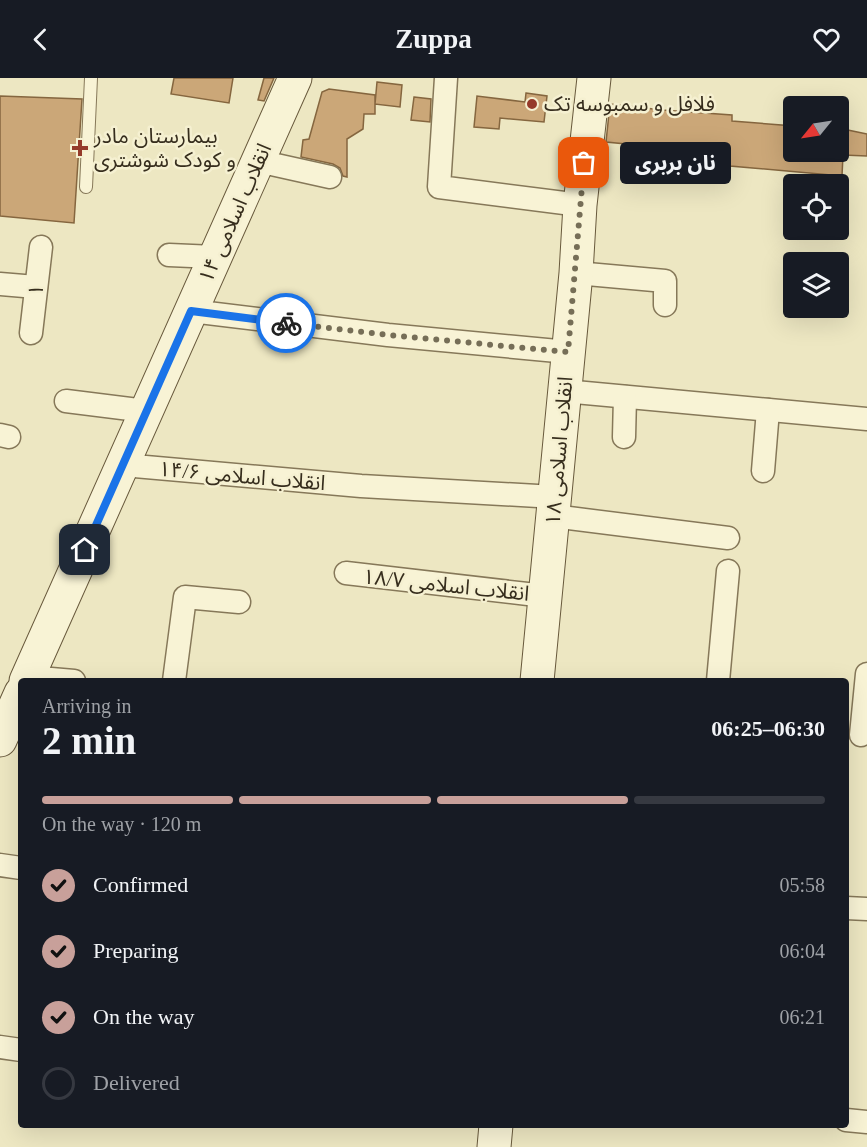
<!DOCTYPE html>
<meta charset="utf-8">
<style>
:root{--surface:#171b24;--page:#242831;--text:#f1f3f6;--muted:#9ea1a6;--line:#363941;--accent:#c8a09a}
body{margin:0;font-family:"Times New Roman","Noto Sans Arabic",serif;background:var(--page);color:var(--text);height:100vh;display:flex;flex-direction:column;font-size:22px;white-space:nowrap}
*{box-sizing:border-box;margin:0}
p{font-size:20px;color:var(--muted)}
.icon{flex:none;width:33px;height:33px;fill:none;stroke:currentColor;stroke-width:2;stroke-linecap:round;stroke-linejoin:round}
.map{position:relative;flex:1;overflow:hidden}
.sheet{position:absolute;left:18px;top:600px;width:831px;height:450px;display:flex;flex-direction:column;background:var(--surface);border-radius:6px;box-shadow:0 6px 24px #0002}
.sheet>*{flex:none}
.needle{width:39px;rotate:240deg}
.buttons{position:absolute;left:783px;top:18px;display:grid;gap:12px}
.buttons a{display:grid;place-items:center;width:66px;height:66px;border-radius:6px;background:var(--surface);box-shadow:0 6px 24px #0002;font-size:30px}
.pin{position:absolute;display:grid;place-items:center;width:51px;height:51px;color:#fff;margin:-26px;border-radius:12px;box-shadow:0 3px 9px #0006}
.courier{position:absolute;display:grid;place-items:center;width:60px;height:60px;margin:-30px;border:4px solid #1a73e8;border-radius:50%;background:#fff;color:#222;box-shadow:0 2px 8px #0007}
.bubble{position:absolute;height:42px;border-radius:6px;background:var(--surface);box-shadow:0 6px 24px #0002;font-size:20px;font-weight:800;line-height:42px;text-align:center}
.headline em{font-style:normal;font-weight:800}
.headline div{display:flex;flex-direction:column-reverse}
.headline{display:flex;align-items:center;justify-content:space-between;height:102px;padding:0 24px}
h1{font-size:39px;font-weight:800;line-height:45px}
.bar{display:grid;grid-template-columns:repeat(4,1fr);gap:9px 6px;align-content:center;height:72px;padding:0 24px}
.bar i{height:8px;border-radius:4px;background:var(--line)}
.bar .current{background:var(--accent)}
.bar p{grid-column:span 4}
ol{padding:0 24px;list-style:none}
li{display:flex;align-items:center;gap:18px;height:66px}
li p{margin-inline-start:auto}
li .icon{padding:6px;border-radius:50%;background:var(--accent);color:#111;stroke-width:4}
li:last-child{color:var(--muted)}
li i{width:33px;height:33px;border:3px solid var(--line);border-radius:50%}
header{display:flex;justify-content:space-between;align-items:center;height:78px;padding:0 24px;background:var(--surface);font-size:27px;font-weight:800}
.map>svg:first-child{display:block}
.building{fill:#cba778;stroke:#85663f;stroke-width:1.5}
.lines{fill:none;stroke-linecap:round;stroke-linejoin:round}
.lane-casing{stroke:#867859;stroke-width:14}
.street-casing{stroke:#867859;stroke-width:25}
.secondary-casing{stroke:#68593c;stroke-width:35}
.lane{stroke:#f8f3d5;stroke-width:12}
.street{stroke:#f8f3d5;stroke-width:22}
.secondary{stroke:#f8f3d5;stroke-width:33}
.done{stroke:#766e57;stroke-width:6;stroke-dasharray:0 10.8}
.route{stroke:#1a73e8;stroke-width:8}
.poi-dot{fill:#953a2a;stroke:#f5f0d1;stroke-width:2}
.labels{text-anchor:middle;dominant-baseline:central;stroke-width:5;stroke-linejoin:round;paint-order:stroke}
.poi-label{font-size:21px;fill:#362d1d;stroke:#f5f0d1;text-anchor:start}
.street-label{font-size:21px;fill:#362d1d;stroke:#f5f0d1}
</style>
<header><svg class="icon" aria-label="back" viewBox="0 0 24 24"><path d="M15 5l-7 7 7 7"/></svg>Zuppa<svg class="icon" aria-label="heart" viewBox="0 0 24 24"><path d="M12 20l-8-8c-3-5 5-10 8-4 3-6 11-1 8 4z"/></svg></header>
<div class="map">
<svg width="867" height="1069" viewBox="0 0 867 1069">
<rect width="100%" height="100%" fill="#ede7c2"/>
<!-- building -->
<g class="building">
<polygon points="174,0 233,0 229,25 171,16"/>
<polygon points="264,0 274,0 264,23 258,22"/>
<polygon points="377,4 402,7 400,29 375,26 375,36 364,36 363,51 347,61 347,99 343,98 340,90 333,86 301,79 303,62 309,61 322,14 329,11 375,17 375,26"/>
<polygon points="526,15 547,18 544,44 500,40 499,51 474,49 477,18 525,24"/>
<polygon points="0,18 82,21 74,145 0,138"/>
<polygon points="414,19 431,21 430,44 411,42"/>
<polygon points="610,26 662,32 732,37 732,43 794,48 794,74 838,74 838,50 867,56 867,78 843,77 842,98 730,88 730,76 606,64"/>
</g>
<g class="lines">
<defs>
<polyline id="lane" points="86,109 91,0"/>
<g id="street">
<polyline points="446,0 439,109 580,127"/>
<polyline points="258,83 330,99"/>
<polyline points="169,177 215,179"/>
<polyline points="576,195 665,203 665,227"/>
<polyline points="0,206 36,209"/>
<polyline points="191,233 388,257 568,274"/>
<polyline points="31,255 41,169"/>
<polyline points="564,313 867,341"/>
<polyline points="66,323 146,333"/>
<polyline points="0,357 9,359"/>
<polyline points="624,359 625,319"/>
<polyline points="123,387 361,408 555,419"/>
<polyline points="763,393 768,332"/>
<polyline points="553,438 728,460"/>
<polyline points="346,495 545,518"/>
<polyline points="28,599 74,603"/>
<polyline points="174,603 185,519 239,524"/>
<polyline points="718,603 728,493"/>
<polyline points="861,657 867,596"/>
<polyline points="0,787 21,790"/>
<polyline points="846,830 867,831"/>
<polyline points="0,969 21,972"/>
<polyline points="846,1042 867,1044"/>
</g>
<g id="secondary">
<polyline points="26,603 295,0"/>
<polyline points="537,603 576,195 580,127 594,0"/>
<polyline points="0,662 21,615"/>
<polyline points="494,1069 496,1047"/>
</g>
</defs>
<!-- lane casing -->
<use href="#lane" class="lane-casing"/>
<!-- street casing -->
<use href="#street" class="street-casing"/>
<!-- secondary casing -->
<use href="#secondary" class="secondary-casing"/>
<!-- lane -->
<use href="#lane" class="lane"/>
<!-- street -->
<use href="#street" class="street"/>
<!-- secondary -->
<use href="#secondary" class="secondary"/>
</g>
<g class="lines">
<!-- done -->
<polyline class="done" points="286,245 388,257 568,274 584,85"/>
<!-- route -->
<polyline class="route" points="85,472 191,233 286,245"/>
</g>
<!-- markers -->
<g class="poi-dot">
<circle cx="532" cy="26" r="6"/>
<path d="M77 61h6v6h6v6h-6v6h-6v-6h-6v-6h6z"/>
</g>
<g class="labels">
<!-- poi labels -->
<g class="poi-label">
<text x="544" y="26">فلافل و سمبوسه تک</text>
<text x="94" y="58">بیمارستان مادر<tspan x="94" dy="24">و کودک شوشتری</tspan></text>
</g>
<!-- street labels -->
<g class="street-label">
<text transform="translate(235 135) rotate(-66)">۱۴ انقلاب اسلامی</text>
<text transform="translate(36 212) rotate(-84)">۱</text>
<text transform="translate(559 373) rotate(-85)">۱۸ انقلاب اسلامی</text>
<text transform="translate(242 398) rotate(5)">۱۴/۶ انقلاب اسلامی</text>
<text transform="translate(446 507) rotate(6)">۱۸/۷ انقلاب اسلامی</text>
</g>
</g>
</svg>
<div class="buttons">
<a><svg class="needle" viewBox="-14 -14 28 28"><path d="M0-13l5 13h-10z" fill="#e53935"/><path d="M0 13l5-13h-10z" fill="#9ea1a6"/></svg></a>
<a><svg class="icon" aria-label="locate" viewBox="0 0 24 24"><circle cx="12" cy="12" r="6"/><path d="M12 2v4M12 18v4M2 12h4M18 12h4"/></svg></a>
<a><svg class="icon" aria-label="layers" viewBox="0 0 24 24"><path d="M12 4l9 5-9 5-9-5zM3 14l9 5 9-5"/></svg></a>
</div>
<div class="pin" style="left:584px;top:85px;background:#ea580c"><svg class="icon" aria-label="bag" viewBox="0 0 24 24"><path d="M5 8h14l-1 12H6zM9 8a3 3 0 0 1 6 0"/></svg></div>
<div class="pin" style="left:85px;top:472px;background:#1f2937"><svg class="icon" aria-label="home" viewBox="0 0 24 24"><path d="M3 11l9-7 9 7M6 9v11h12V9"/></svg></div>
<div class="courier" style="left:286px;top:245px"><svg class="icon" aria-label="bike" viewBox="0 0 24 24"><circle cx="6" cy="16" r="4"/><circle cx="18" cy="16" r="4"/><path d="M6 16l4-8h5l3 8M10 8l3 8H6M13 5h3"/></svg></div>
<div class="bubble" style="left:620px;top:64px;width:111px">نان بربری</div>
<section class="sheet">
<div class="headline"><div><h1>2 min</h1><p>Arriving in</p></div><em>06:25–06:30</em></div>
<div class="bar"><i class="current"></i><i class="current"></i><i class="current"></i><i></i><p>On the way · 120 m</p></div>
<ol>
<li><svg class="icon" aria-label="check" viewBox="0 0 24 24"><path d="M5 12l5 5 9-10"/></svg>Confirmed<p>05:58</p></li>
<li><svg class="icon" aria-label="check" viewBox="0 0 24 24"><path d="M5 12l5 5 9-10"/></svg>Preparing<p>06:04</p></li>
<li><svg class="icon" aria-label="check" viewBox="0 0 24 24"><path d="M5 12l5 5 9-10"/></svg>On the way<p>06:21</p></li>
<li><i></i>Delivered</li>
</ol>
</section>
</div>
